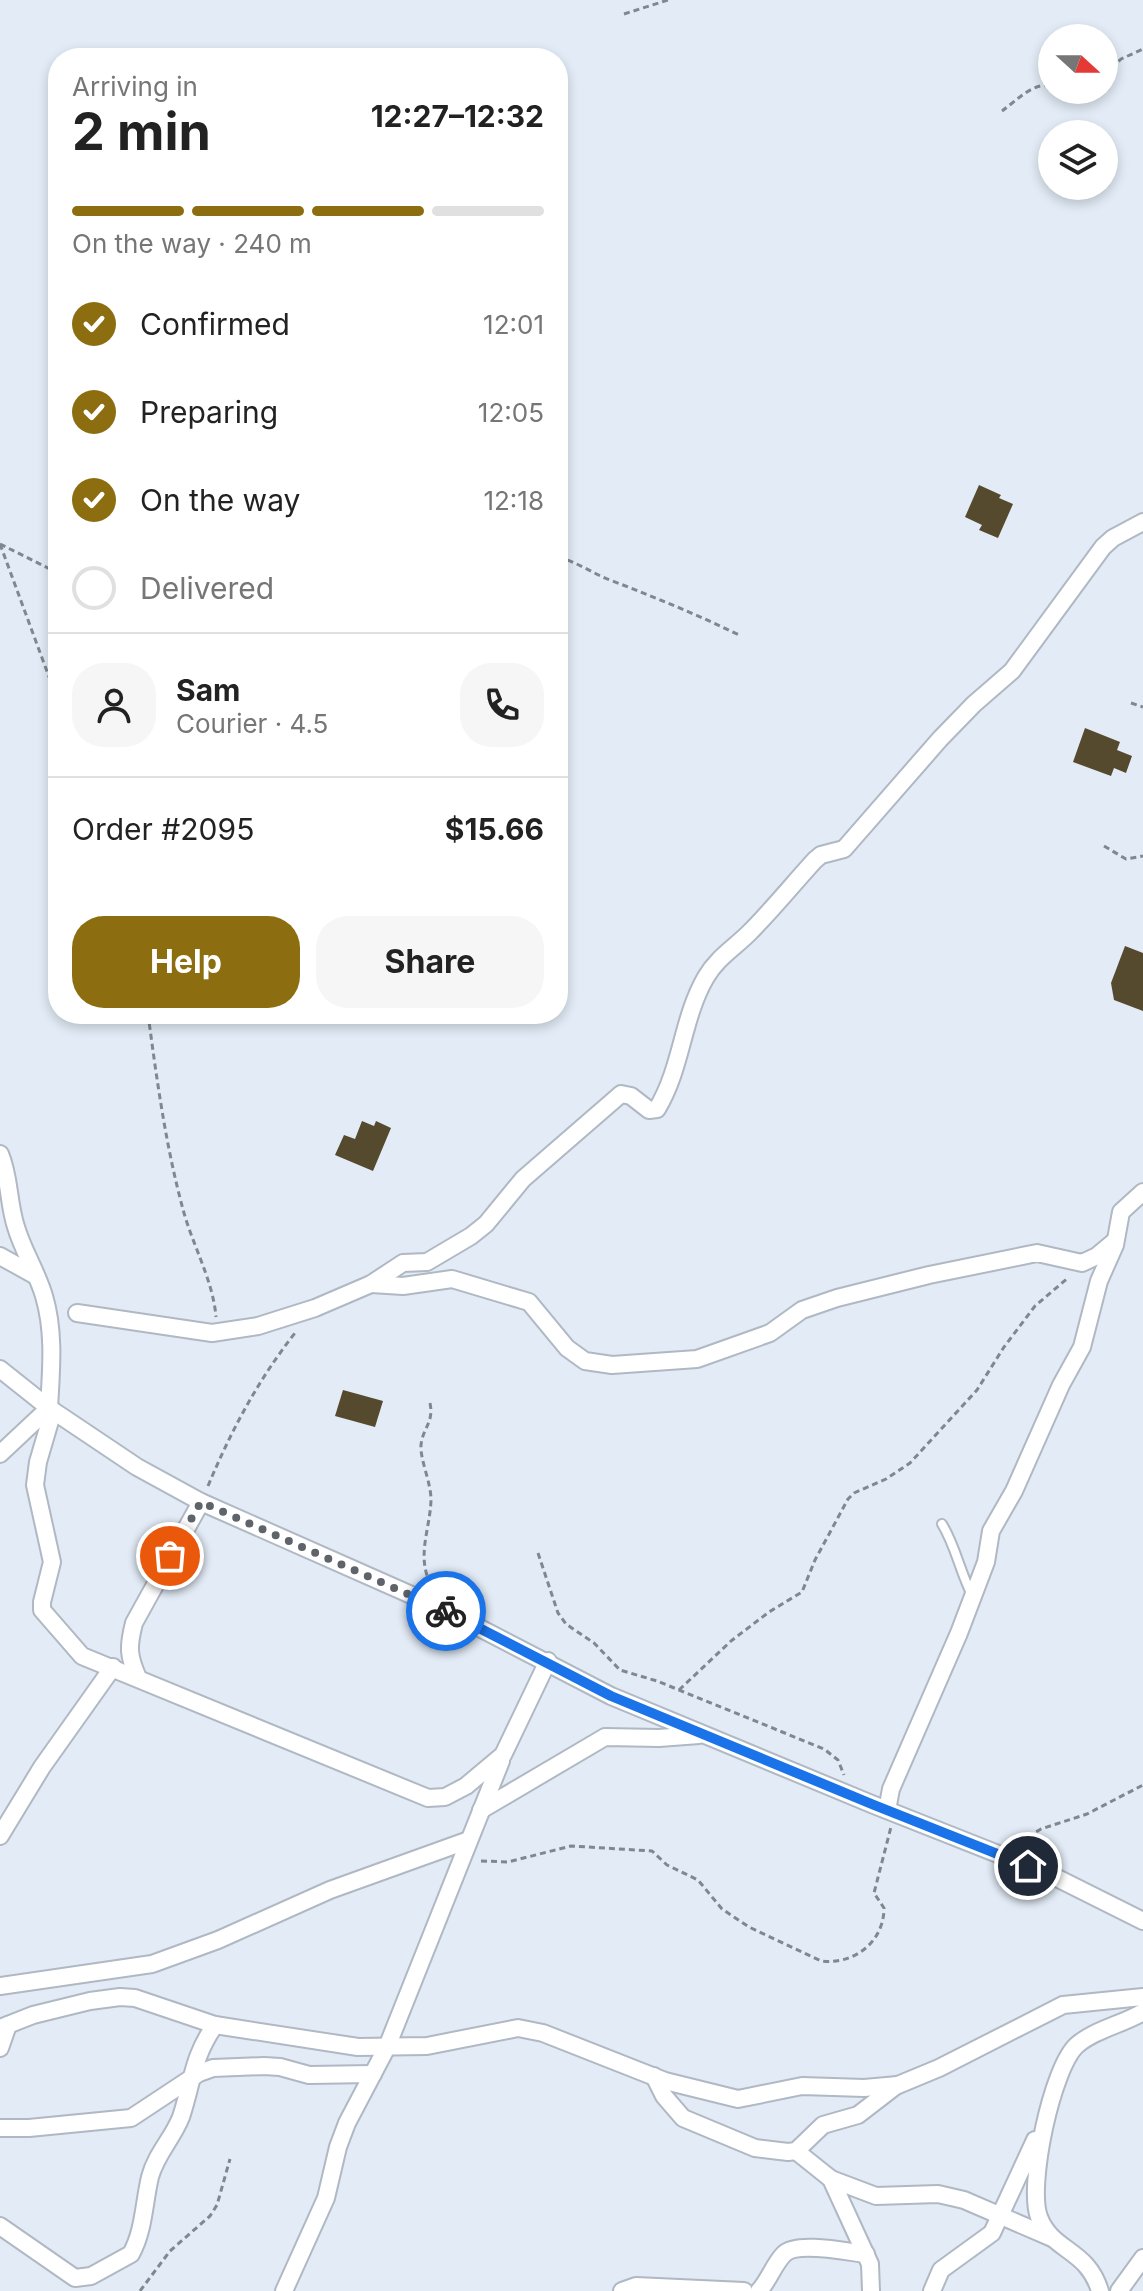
<!DOCTYPE html>
<meta charset="utf-8">
<style>
:root{--surface:#fff;--page:#f6f6f6;--text:#222;--muted:#767676;--line:#e0e0e0;--accent:#8c6d0f}
body{margin:0;font-family:Inter,sans-serif;background:var(--page);color:var(--text);height:100vh;display:flex;flex-direction:column;font-size:30px;white-space:nowrap}
*{box-sizing:border-box;margin:0}
p{font-size:26px;color:var(--muted)}
.icon{flex:none;width:44px;height:44px;fill:none;stroke:currentColor;stroke-width:2;stroke-linecap:round;stroke-linejoin:round}
.map{position:relative;flex:1;overflow:hidden}
.sheet{position:absolute;left:48px;top:48px;width:520px;height:976px;display:flex;flex-direction:column;background:var(--surface);border-radius:32px;box-shadow:0 4px 12px #0003}
.sheet>*{flex:none}
.needle{width:52px;rotate:111deg}
.fabs{position:absolute;left:1038px;top:24px;display:grid;gap:16px}
.fabs a{display:grid;place-items:center;width:80px;height:80px;border-radius:50%;background:var(--surface);box-shadow:0 4px 12px #0003;font-size:40px}
.pin{position:absolute;display:grid;place-items:center;width:68px;height:68px;color:#fff;margin:-34px;border:4px solid #fff;border-radius:50%;box-shadow:0 2px 8px #0007}
.courier{position:absolute;display:grid;place-items:center;width:80px;height:80px;margin:-40px;border:6px solid #1a73e8;border-radius:50%;background:#fff;color:#222;box-shadow:0 2px 10px #0007}
.overview em{font-style:normal;font-weight:700}
.overview div{display:flex;flex-direction:column-reverse}
.overview{display:flex;align-items:center;justify-content:space-between;height:136px;padding:0 24px}
h1{font-size:52px;font-weight:700;line-height:60px}
.bar{display:grid;grid-template-columns:repeat(4,1fr);gap:12px 8px;align-content:center;height:96px;padding:0 24px}
.bar i{height:10px;border-radius:6px;background:var(--line)}
.bar .selected{background:var(--accent)}
.bar p{grid-column:span 4}
.line{display:flex;align-items:center;gap:20px;padding:0 24px;border-top:2px solid var(--line)}
.line div{flex:1}
.round{display:grid;place-items:center;flex:none;width:84px;height:84px;border-radius:32px;background:var(--page)}
ol{padding:0 24px;list-style:none}
li{display:flex;align-items:center;gap:24px;height:88px}
li p{margin-inline-start:auto}
li .icon{padding:8px;border-radius:50%;background:var(--accent);color:#fff;stroke-width:4}
li:last-child{color:var(--muted)}
li i{width:44px;height:44px;border:4px solid var(--line);border-radius:50%}
.action{display:flex;gap:16px;margin-top:auto;padding:16px 24px}
.action a{flex:1;height:92px;border-radius:32px;background:var(--accent);color:#fff;font-size:32px;font-weight:700;line-height:92px;text-align:center}
.action a+a{background:var(--page);color:var(--text)}
.map>svg:first-child{display:block}
.building{fill:#564a2e}
.lines{fill:none;stroke-linecap:round;stroke-linejoin:round}
.service-casing{stroke:#b0b8c3;stroke-width:12}
.minor-casing{stroke:#b0b8c3;stroke-width:20}
.path{stroke:#81878f;stroke-width:3;stroke-dasharray:6 4;stroke-linecap:butt}
.service{stroke:#fff;stroke-width:8}
.minor{stroke:#fff;stroke-width:16}
.done{stroke:#5f646a;stroke-width:8;stroke-dasharray:0 14.4}
.route{stroke:#1a73e8;stroke-width:10}
</style>
<div class="map">
<svg width="1143" height="2291" viewBox="0 0 1143 2291">
<rect width="100%" height="100%" fill="#e2ebf6"/>
<!-- building -->
<g class="building">
<polygon points="979,485 1001,495 999,498 1013,504 998,538 979,530 982,525 965,517"/>
<polygon points="1085,728 1120,742 1117,750 1132,756 1126,773 1114,768 1111,776 1073,762"/>
<polygon points="1125,946 1143,953 1143,1011 1114,1000 1111,983"/>
<polygon points="362,1121 374,1126 376,1121 391,1128 373,1171 335,1155 344,1135 355,1139"/>
<polygon points="343,1390 383,1401 375,1427 335,1416"/>
</g>
<g class="lines">
<defs>
<path id="service" d="M942,1524C956,1547 960,1572 972,1595"/>
<g id="minor">
<path d="M0,1154C10,1177 8,1203 16,1227C23,1251 37,1272 44,1296C55,1333 51,1371 49,1408L0,1454"/>
<polyline points="0,1256 36,1276"/>
<polyline points="371,1284 403,1286 452,1279 529,1302 567,1348 585,1361 612,1365 697,1359 770,1333 802,1310 837,1298 929,1275 1037,1253 1082,1263 1097,1256 1115,1241"/>
<path d="M77,1313L212,1333L258,1326L315,1308L371,1284L403,1263L427,1262L471,1236L486,1224L523,1179L621,1094L631,1096L649,1110L657,1109C682,1068 682,1018 706,977C717,958 734,948 749,933C772,910 793,884 815,860L821,855L844,849L940,739L974,704L1012,671L1103,547L1113,538L1143,522"/>
<polyline points="0,1369 49,1408 137,1467 201,1502 443,1609 611,1696 874,1805 1051,1875 1143,1921"/>
<polyline points="53,1411 38,1462 35,1485 52,1562 42,1602 42,1610 82,1656 428,1798 445,1797 466,1786 503,1755 548,1661"/>
<path d="M138,1678C128,1655 128,1647 134,1623L201,1502"/>
<polyline points="481,1810 605,1737 659,1738 699,1735"/>
<polyline points="887,1810 891,1789 959,1633 986,1562 991,1531 1014,1491 1061,1385 1082,1347 1099,1281 1115,1245 1121,1212 1143,1192"/>
<polyline points="0,1836 42,1767 113,1667"/>
<polyline points="0,1986 152,1964 218,1940 330,1890 469,1840"/>
<polyline points="0,2028 33,2015 90,2001 120,1997 135,1998 215,2025 358,2047 427,2046 518,2028 543,2033 665,2081 738,2099 802,2086 864,2088 898,2085 939,2068 1063,2005 1143,1997"/>
<polyline points="0,2048 8,2025"/>
<polyline points="654,2076 664,2096 683,2118 755,2148 788,2152 796,2151 823,2125 858,2115 897,2085"/>
<polyline points="0,2128 29,2128 131,2118 199,2073 213,2068 264,2066 280,2067 309,2075 373,2074"/>
<polyline points="796,2151 831,2179 870,2264 871,2291"/>
<polyline points="831,2179 876,2196 938,2194 964,2200 1052,2238"/>
<path d="M0,2226L75,2278L91,2276L131,2254C144,2231 144,2202 150,2177C156,2154 173,2138 181,2117C193,2081 192,2058 215,2025"/>
<polyline points="284,2291 326,2198 338,2147 347,2123 387,2047 501,1761"/>
<polyline points="622,2291 636,2286 744,2291"/>
<path d="M759,2291C769,2280 774,2264 784,2254C797,2241 848,2252 866,2254"/>
<polyline points="932,2291 941,2270 992,2233 1035,2140"/>
<path d="M1100,2291C1087,2248 1052,2252 1039,2217C1027,2186 1052,2067 1077,2045C1094,2030 1123,2024 1143,2012"/>
<polyline points="1119,2291 1143,2258"/>
</g>
</defs>
<!-- service casing -->
<use href="#service" class="service-casing"/>
<!-- minor casing -->
<use href="#minor" class="minor-casing"/>
<!-- path -->
<g class="path">
<polyline points="624,14 668,0"/>
<polyline points="1104,75 1121,59 1143,49"/>
<path d="M1002,111C1016,101 1034,81 1052,86"/>
<polyline points="0,544 52,685 58,694"/>
<polyline points="0,544 58,573"/>
<path d="M558,557C577,562 592,573 610,580C654,597 696,614 739,635"/>
<polyline points="1131,703 1143,707"/>
<polyline points="1104,846 1126,859 1143,856"/>
<path d="M148,1014C157,1081 166,1148 184,1213C194,1248 213,1281 216,1317"/>
<path d="M430,1403C434,1423 423,1427 421,1445C420,1460 431,1482 431,1500C430,1530 416,1556 431,1585"/>
<path d="M208,1486C231,1431 258,1380 295,1333"/>
<polyline points="538,1553 558,1613 566,1624 594,1643 620,1670 657,1681 824,1749 838,1760 844,1775"/>
<polyline points="679,1690 731,1641 769,1612 802,1592 815,1560 848,1499 854,1493 886,1479 910,1463 977,1390 1004,1347 1035,1306 1069,1277"/>
<polyline points="1019,1842 1041,1829 1087,1814 1143,1785"/>
<path d="M481,1861L508,1862L571,1846L652,1851L667,1865L698,1880L722,1909L749,1927L821,1961C854,1965 884,1942 884,1908L874,1893L891,1827"/>
<polyline points="140,2291 170,2251 210,2216 217,2205 230,2159"/>
</g>
<!-- service -->
<use href="#service" class="service"/>
<!-- minor -->
<use href="#minor" class="minor"/>
</g>
<g class="lines">
<!-- done -->
<polyline class="done" points="170,1556 201,1502 446,1611"/>
<!-- route -->
<polyline class="route" points="446,1611 611,1696 874,1805 1028,1866"/>
</g>
</svg>
<div class="fabs">
<a><svg class="needle" viewBox="-14 -14 28 28"><path d="M0-13l5 13h-10z" fill="#e53935"/><path d="M0 13l5-13h-10z" fill="#767676"/></svg></a>
<a><svg class="icon" aria-label="layers" viewBox="0 0 24 24"><path d="M12 4l9 5-9 5-9-5zM3 14l9 5 9-5"/></svg></a>
</div>
<div class="pin" style="left:170px;top:1556px;background:#ea580c"><svg class="icon" aria-label="bag" viewBox="0 0 24 24"><path d="M5 8h14l-1 12H6zM9 8a3 3 0 0 1 6 0"/></svg></div>
<div class="pin" style="left:1028px;top:1866px;background:#1f2937"><svg class="icon" aria-label="home" viewBox="0 0 24 24"><path d="M3 11l9-7 9 7M6 9v11h12V9"/></svg></div>
<div class="courier" style="left:446px;top:1611px"><svg class="icon" aria-label="bike" viewBox="0 0 24 24"><circle cx="6" cy="16" r="4"/><circle cx="18" cy="16" r="4"/><path d="M6 16l4-8h5l3 8M10 8l3 8H6M13 5h3"/></svg></div>
<section class="sheet">
<div class="overview"><div><h1>2 min</h1><p>Arriving in</p></div><em>12:27–12:32</em></div>
<div class="bar"><i class="selected"></i><i class="selected"></i><i class="selected"></i><i></i><p>On the way · 240 m</p></div>
<ol>
<li><svg class="icon" aria-label="check" viewBox="0 0 24 24"><path d="M5 12l5 5 9-10"/></svg>Confirmed<p>12:01</p></li>
<li><svg class="icon" aria-label="check" viewBox="0 0 24 24"><path d="M5 12l5 5 9-10"/></svg>Preparing<p>12:05</p></li>
<li><svg class="icon" aria-label="check" viewBox="0 0 24 24"><path d="M5 12l5 5 9-10"/></svg>On the way<p>12:18</p></li>
<li><i></i>Delivered</li>
</ol>
<div class="line" style="height:144px"><a class="round"><svg class="icon" aria-label="person" viewBox="0 0 24 24"><circle cx="12" cy="8" r="4"/><path d="M4 21q1-7 8-7t8 7"/></svg></a><div><b>Sam</b><p>Courier · 4.5</p></div><a class="round"><svg class="icon" aria-label="phone" viewBox="0 0 24 24"><path d="M5 4h4l2 5-3 2q2 4 5 5l2-3 5 2v4C11 20 4 13 5 4z"/></svg></a></div>
<div class="line" style="height:104px"><div>Order #2095</div><b>$15.66</b></div>
<div class="action"><a>Help</a><a>Share</a></div>
</section>
</div>
